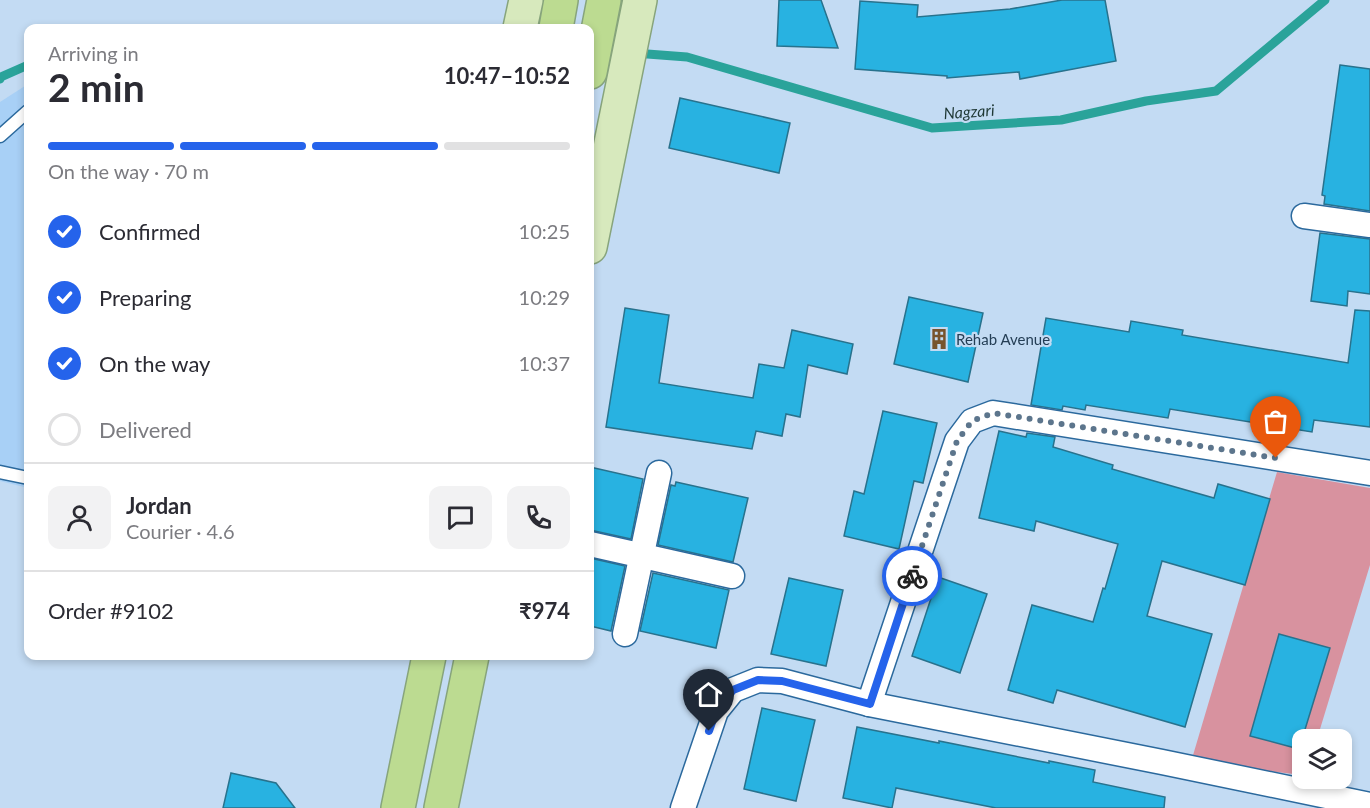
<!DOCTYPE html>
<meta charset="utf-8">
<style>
:root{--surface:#fff;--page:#f2f2f3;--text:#2b2b33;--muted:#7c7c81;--line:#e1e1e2;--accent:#2563eb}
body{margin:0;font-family:Lato,sans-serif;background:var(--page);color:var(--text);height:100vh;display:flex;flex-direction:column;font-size:22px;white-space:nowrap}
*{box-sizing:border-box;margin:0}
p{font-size:20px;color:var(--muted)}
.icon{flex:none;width:33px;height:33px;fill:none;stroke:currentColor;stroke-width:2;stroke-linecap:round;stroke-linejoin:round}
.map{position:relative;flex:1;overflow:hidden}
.panel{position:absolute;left:24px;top:24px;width:570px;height:636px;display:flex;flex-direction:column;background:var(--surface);border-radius:12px;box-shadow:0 3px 9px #0003}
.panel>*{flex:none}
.buttons{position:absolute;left:1292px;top:729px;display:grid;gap:12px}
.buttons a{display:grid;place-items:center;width:60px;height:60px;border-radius:12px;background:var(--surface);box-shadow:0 3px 9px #0003;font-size:30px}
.pin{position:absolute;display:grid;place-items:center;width:51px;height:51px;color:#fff;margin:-62px -26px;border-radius:50% 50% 50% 0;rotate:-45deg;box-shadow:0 0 6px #0007}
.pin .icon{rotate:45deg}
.courier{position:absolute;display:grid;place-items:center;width:60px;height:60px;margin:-30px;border:4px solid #2563eb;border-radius:50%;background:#fff;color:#222;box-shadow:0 2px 8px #0007}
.overview em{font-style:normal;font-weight:700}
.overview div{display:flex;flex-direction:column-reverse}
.overview{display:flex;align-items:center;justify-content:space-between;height:102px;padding:0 24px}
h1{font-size:39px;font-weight:700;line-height:45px}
.bar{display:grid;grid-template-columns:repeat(4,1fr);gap:9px 6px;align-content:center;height:72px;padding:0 24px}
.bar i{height:8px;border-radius:4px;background:var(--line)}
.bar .selected{background:var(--accent)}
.bar p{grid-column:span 4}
.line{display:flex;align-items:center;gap:15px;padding:0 24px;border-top:2px solid var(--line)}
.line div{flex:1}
.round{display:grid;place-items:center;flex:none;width:63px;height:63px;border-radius:12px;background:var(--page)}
ol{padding:0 24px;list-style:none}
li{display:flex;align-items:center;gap:18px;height:66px}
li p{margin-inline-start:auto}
li .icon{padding:6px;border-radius:50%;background:var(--accent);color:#fff;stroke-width:4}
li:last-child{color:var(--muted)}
li i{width:33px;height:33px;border:3px solid var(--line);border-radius:50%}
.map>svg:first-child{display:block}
.built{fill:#a8d0f6}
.green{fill:#d8929f}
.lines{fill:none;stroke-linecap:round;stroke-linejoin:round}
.stream{stroke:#2aa39a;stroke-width:9}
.building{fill:#28b2e1;stroke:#28728d;stroke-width:1.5}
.lane-casing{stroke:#2b699d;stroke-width:15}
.street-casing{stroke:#2b699d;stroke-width:27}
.primary-casing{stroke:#87a47c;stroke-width:36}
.highway-casing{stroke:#87a47c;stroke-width:36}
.lane{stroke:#fff;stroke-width:12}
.street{stroke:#fff;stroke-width:24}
.primary{stroke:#d7e9bd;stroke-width:33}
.highway{stroke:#bcdb91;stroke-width:33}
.done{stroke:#5c758c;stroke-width:6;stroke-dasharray:0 10.8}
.route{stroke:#2563eb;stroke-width:8}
.labels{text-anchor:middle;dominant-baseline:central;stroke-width:4.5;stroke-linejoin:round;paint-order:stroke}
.poi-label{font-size:15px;fill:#243e55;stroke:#c3dbf3;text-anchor:start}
.water-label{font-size:16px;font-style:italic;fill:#1f3835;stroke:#c3dbf3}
</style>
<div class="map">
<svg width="1370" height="808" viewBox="0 0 1370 808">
<rect width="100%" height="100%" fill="#c3dbf3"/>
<!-- built -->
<polygon class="built" points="28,84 28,488 0,481 0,102"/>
<!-- green -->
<polygon class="green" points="1277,472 1370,488 1370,565 1317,739 1302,740 1302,775 1191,762"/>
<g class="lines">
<!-- stream -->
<g class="stream">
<polyline points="634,53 687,57 932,128 1061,120 1146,101 1216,91 1325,0"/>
<polyline points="0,79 1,77 28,65"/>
</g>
</g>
<!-- building -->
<g class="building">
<polygon points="779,0 821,0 838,48 777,46"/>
<polygon points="1062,0 1105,0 1116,61 1020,79 1019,72 947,78 947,76 855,69 860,1 918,5 917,17 1010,9"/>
<polygon points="1340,65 1370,69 1370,211 1324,204 1325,196 1322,195"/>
<polygon points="680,98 790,123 779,173 669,148"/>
<polygon points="1320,233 1370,239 1370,294 1348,291 1347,306 1311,301"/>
<polygon points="909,297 983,313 968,382 894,364"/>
<polygon points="625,308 669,315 659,383 753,398 759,364 784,368 792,330 853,344 847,374 808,365 800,417 786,414 782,436 756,431 752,449 606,427"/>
<polygon points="1355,310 1370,311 1370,427 1314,420 1312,432 1170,409 1168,418 1086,405 1085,410 1063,406 1062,410 1031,405 1046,318 1129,332 1131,321 1183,330 1182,335 1348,363"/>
<polygon points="883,411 937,423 923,483 914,481 899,549 844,536 854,491 864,494"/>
<polygon points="999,431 1026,437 1027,433 1055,437 1053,447 1113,465 1112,469 1214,498 1218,484 1270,499 1245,585 1162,561 1147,616 1212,634 1185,727 1057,690 1053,703 1008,690 1032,605 1093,622 1103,588 1105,589 1118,544 1036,521 1034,531 979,518"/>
<polygon points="590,467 643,479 631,539 590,530"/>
<polygon points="676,482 748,498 733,562 658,545 671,485 675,486"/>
<polygon points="590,558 625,566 611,631 590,626"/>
<polygon points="653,573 729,590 716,648 640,631"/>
<polygon points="938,577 987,594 960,673 912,656"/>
<polygon points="789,578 843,590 826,666 771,654"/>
<polygon points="1279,634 1330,648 1299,749 1250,736"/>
<polygon points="762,708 815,720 796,801 744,789"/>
<polygon points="857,727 939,743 939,741 1049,763 1049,761 1095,770 1093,782 1165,797 1164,808 996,808 896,788 892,808 843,798"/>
<polygon points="231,773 276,783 295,808 223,808"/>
</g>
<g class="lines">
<defs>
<g id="lane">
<polyline points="0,136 28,111"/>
<polyline points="0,472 28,478"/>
</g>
<g id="street">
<polyline points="1304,216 1370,225"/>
<polyline points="590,544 732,576"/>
<polyline points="625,634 659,473"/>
<polyline points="869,704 957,441 972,421 993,413 1370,473"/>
<polyline points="683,808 716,711 733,690 758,680 782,681 869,704 1162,762 1370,805"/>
</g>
<g id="primary">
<polyline points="520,28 526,0"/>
<polyline points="590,247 640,0"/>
</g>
<g id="highway">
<polyline points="556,28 561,0"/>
<polyline points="590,72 604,0"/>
<polyline points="398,808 429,656"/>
<polyline points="441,808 472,656"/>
</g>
</defs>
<!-- lane casing -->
<use href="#lane" class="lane-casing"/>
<!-- street casing -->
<use href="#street" class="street-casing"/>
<!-- primary casing -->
<use href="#primary" class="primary-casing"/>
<!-- highway casing -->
<use href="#highway" class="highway-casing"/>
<!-- lane -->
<use href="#lane" class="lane"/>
<!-- street -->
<use href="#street" class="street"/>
<!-- primary -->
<use href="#primary" class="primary"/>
<!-- highway -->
<use href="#highway" class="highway"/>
</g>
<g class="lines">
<!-- done -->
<polyline class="done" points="912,576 957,441 972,421 993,413 1276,458"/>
<!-- route -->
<polyline class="route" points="709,731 716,711 733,690 758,680 782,681 870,704 912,576"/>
</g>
<!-- icons -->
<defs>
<symbol id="building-bare" viewBox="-9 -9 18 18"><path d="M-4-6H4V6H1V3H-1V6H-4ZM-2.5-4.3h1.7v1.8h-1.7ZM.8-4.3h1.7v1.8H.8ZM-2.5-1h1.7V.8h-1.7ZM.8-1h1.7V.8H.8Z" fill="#77542d" stroke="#c3dbf3" stroke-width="2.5" paint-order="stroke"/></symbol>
</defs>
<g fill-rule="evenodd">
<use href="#building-bare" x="924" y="324" width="30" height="30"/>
</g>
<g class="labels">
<!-- poi labels -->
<g class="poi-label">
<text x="956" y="339">Rehab Avenue</text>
</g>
<!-- water labels -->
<g class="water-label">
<text transform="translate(969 111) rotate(-4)">Nagzari</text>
</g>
</g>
</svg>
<div class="buttons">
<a><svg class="icon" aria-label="layers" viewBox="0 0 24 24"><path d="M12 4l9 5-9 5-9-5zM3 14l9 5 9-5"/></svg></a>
</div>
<div class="pin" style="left:1276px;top:458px;background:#ea580c"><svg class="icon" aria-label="bag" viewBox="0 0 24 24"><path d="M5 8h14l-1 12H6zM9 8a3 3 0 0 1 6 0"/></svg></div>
<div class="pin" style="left:709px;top:731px;background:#1f2937"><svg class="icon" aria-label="home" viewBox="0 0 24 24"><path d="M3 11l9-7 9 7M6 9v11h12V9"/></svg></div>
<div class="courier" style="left:912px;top:576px"><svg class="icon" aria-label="bike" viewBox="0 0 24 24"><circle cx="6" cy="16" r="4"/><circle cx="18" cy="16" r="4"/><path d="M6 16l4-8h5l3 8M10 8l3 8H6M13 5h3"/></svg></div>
<section class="panel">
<div class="overview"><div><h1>2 min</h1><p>Arriving in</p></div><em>10:47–10:52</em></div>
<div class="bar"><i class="selected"></i><i class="selected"></i><i class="selected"></i><i></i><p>On the way · 70 m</p></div>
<ol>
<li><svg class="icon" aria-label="check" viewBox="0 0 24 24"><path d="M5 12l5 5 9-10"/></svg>Confirmed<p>10:25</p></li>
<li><svg class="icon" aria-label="check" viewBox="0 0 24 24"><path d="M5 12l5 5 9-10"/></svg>Preparing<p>10:29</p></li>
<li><svg class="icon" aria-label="check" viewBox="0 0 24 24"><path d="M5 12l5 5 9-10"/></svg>On the way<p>10:37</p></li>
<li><i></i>Delivered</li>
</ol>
<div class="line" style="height:108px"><a class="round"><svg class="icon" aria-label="person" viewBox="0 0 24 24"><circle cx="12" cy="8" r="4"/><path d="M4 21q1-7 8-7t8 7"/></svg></a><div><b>Jordan</b><p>Courier · 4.6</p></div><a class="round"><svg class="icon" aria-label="chat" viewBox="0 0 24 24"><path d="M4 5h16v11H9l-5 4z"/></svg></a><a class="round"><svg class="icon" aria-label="phone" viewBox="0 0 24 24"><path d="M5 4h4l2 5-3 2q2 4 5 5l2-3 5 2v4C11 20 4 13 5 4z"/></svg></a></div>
<div class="line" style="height:78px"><div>Order #9102</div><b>₹974</b></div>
</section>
</div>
